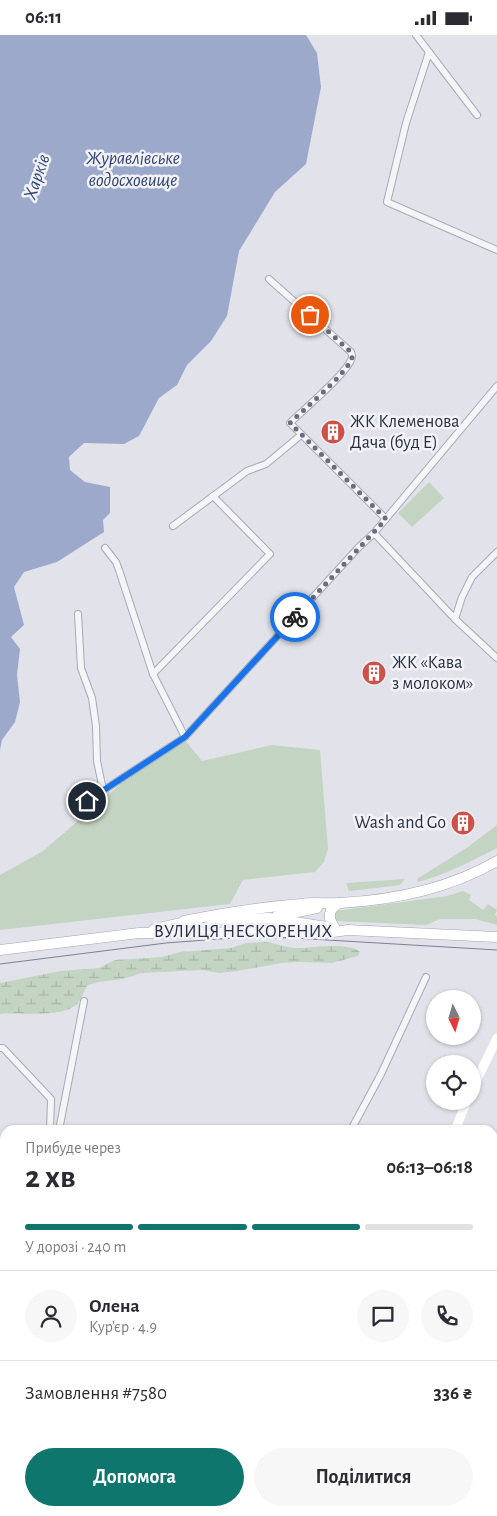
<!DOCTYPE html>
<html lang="uk">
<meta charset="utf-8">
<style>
:root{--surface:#fff;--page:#f7f7f7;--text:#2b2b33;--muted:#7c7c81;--line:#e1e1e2;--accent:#0f766e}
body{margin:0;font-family:"Alegreya Sans",sans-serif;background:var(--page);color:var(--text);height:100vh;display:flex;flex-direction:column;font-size:19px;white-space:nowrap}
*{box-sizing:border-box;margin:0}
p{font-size:16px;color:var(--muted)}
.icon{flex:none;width:28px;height:28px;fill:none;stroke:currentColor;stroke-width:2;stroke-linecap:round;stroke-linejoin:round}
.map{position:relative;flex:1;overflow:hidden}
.side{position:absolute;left:0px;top:1090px;width:498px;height:391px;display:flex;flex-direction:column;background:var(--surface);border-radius:15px 15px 0 0;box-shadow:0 1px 4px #0004}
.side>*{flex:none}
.needle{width:32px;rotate:175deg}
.fabs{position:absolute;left:426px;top:955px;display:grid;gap:10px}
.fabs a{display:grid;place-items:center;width:55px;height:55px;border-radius:50%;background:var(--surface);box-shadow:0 1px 4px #0004;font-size:25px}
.pin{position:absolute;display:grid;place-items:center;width:42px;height:42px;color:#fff;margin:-21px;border:2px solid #fff;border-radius:50%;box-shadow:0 1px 5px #0007}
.courier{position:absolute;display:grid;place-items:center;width:50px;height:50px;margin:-25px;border:4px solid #1a73e8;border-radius:50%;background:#fff;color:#222;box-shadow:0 1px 6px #0007}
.summary em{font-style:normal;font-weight:700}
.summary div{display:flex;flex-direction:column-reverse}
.summary{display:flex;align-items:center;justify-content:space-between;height:85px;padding:0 25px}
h1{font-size:32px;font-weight:700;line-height:38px}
.bar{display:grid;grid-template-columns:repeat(4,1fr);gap:8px 5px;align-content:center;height:60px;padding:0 25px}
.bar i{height:6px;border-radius:4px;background:var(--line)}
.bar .active{background:var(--accent)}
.bar p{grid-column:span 4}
.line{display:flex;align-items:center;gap:12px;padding:0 25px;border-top:1px solid var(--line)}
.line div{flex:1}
.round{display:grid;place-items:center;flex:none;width:52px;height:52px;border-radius:26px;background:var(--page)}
.button{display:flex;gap:10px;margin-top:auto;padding:10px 25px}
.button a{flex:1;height:58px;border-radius:30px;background:var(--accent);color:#fff;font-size:20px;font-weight:700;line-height:58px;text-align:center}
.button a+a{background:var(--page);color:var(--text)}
.status{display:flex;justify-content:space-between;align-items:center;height:35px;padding:0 25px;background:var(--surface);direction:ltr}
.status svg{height:14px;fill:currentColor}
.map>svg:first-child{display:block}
.grass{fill:#c4d4c3}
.forest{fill:url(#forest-firs)}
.wetland{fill:url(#wetland-marsh)}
.water{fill:#9da9ca}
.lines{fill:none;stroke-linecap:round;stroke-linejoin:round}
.minor-casing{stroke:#a7a9b4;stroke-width:8}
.primary-casing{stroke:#a1a5b6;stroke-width:11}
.minor{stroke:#f5f5f8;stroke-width:6}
.secondary{stroke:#fff;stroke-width:9}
.primary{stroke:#fff;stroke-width:10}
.tram{stroke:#7b7f94;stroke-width:1}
.done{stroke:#6a6d7d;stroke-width:5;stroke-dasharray:0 9}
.route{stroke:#1a73e8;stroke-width:6}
.labels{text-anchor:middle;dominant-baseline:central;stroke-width:5;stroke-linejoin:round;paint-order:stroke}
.poi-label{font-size:18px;fill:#2a2e42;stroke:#f1f3f7;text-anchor:start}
.street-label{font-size:18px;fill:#2a2e42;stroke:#f1f3f7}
.water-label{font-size:19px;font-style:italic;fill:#344376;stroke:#f1f3f7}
</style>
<div class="status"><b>06:11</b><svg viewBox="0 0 49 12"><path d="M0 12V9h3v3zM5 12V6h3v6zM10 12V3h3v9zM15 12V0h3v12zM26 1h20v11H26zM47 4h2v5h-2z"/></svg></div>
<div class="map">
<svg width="497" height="1481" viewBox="0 0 497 1481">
<defs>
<pattern id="forest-firs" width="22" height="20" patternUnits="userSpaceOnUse" patternTransform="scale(1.25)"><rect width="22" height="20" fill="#c4d4c3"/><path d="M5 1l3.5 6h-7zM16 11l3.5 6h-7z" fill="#a9b6a9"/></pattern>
<pattern id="wetland-marsh" width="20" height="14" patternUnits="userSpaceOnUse" patternTransform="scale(1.25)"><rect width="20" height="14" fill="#c4d4c3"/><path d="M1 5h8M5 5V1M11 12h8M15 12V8" fill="none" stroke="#a9b6a9"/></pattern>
</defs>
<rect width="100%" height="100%" fill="#e2e3ea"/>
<!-- grass -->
<g class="grass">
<polygon points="429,447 444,463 412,492 398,478"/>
<polygon points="185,705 202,726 272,710 320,715 328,814 324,827 315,837 243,845 230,869 0,895 0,840 43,816 132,739"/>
<path d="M497,790V813C471,826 446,840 418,847L417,844L468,812Z"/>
<polygon points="405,844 400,850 393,851 349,856 346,848"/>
<polygon points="463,856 471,860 469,865 483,875 488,869 497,875 495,880 497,881 497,890 475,884 440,884 426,890 336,886 332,878 335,876 447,861"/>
</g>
<!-- forest -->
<polygon class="forest" points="497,1427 497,1481 458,1481 462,1476 492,1476 493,1432"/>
<!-- wetland -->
<path class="wetland" d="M263,907C273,907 284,912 294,913C312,914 346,906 360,917L358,921L332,928L299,927L281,928L237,936L220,938L202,935L142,938L123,944L99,947L88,950C84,955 82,963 78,968C64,984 20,977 0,979V948L60,936L99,933L115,925L162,922L180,917L231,913L246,908Z"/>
<!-- water -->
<g class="water">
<polygon points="0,0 306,0 317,18 321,52 306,129 275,157 239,216 227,281 211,306 187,330 177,350 159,363 139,401 124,409 84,408 69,422 70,435 85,447 110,452 110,478 103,485 104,497 57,527 24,537 14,552 24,590 11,602 20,614 17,640 20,667 15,687 2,705 0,715"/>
<polygon points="0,1117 5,1122 5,1476 91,1476 87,1481 0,1481"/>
</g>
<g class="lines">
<defs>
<g id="minor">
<polyline points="416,0 477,80"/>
<polyline points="429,17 406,88 387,167 497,215"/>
<path d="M269,244L351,317C352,321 353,321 351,325C345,340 303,375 290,388L386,484"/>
<polyline points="173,491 247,436 266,429 301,400"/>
<polyline points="374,498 455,584 497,623"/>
<polyline points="105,513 116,527 119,535 153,639 185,702"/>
<polyline points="78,579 81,633 92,663 96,691 97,726 103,755"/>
<polyline points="455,584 462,562 472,542 497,517"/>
<polyline points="153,639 270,519 213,461"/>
<polyline points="87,766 185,702 358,513 374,498 497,351"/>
<polyline points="0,1013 3,1013 51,1064 50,1095"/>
<polyline points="59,1095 84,966"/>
<polyline points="351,1095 381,1039 426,942"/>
<polyline points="495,1423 497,1419"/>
<polyline points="390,1476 396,1481"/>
<polyline points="129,1481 132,1476"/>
</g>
<g id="primary">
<polyline points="277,881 317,873"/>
<polyline points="211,885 269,883 333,893"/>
<path d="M184,886C223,878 262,872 301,869C314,867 327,869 340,868C395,865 449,854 497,826"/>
<path d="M335,893C327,883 328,874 339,868"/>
<polyline points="154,894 189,886"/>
<polyline points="0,915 139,898 325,898 348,895 497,902"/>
</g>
</defs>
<!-- minor casing -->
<use href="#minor" class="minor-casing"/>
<!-- primary casing -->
<use href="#primary" class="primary-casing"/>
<!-- minor -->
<use href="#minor" class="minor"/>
<!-- secondary -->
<g class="secondary">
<polyline points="472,1055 497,1003"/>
<polyline points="455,1095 467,1066"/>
<polyline points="273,1481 276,1476"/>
</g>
<!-- primary -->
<use href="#primary" class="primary"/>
<!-- tram -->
<polyline class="tram" points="0,929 166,908 259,901 497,915"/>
</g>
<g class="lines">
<!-- done -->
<path class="done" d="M295,582L386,484L290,388C303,375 345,340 351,325C353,321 352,321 351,317L310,280"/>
<!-- route -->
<polyline class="route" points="87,766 185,702 295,582"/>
</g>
<!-- icons -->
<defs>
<symbol id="building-disc" viewBox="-11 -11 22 22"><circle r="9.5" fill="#cd5148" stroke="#f1f3f7"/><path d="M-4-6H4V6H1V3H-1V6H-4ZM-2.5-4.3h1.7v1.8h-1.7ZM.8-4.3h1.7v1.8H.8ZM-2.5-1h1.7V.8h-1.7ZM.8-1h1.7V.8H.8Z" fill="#fff"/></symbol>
</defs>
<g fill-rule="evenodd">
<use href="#building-disc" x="319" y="383" width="28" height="28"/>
<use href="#building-disc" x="360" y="624" width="28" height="28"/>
<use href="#building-disc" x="449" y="774" width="28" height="28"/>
</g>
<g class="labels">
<!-- poi labels -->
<g class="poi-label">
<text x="350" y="387">ЖК Клеменова<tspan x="350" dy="21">Дача (буд Е)</tspan></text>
<text x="392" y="628">ЖК «Кава<tspan x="392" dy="21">з молоком»</tspan></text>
<text x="446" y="788" text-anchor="end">Wash and Go</text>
</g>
<!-- street labels -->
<g class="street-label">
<text x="243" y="897">ВУЛИЦЯ НЕСКОРЕНИХ</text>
</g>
<!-- water labels -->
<g class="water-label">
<text x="133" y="123">Журавлівське<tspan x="133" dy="22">водосховище</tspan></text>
<text transform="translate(37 142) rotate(-71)">Харків</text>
</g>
</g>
</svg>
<div class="fabs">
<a><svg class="needle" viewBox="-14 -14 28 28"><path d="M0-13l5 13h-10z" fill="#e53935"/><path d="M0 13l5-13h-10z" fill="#7c7c81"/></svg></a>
<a><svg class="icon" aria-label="locate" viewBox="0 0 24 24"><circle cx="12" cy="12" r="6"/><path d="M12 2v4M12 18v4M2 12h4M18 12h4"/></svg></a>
</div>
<div class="pin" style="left:310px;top:280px;background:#ea580c"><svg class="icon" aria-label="bag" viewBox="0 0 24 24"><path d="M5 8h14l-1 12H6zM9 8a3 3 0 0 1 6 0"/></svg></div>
<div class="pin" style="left:87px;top:766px;background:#1f2937"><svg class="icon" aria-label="home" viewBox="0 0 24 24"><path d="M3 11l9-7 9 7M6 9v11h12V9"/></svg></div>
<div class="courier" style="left:295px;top:582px"><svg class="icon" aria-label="bike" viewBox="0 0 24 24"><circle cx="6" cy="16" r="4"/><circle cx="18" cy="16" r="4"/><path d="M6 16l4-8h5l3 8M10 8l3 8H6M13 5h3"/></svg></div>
<section class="side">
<div class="summary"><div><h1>2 хв</h1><p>Прибуде через</p></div><em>06:13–06:18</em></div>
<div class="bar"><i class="active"></i><i class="active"></i><i class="active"></i><i></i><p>У дорозі · 240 m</p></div>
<div class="line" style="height:90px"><a class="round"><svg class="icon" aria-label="person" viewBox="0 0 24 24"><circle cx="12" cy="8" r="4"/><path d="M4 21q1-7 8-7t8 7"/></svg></a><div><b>Олена</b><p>Кур’єр · 4.9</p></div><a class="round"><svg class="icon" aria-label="chat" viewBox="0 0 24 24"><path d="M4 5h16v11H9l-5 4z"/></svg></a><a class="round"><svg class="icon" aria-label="phone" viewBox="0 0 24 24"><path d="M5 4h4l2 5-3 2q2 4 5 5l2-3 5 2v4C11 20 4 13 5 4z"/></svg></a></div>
<div class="line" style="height:65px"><div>Замовлення #7580</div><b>336 ₴</b></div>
<div class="button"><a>Допомога</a><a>Поділитися</a></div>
</section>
</div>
